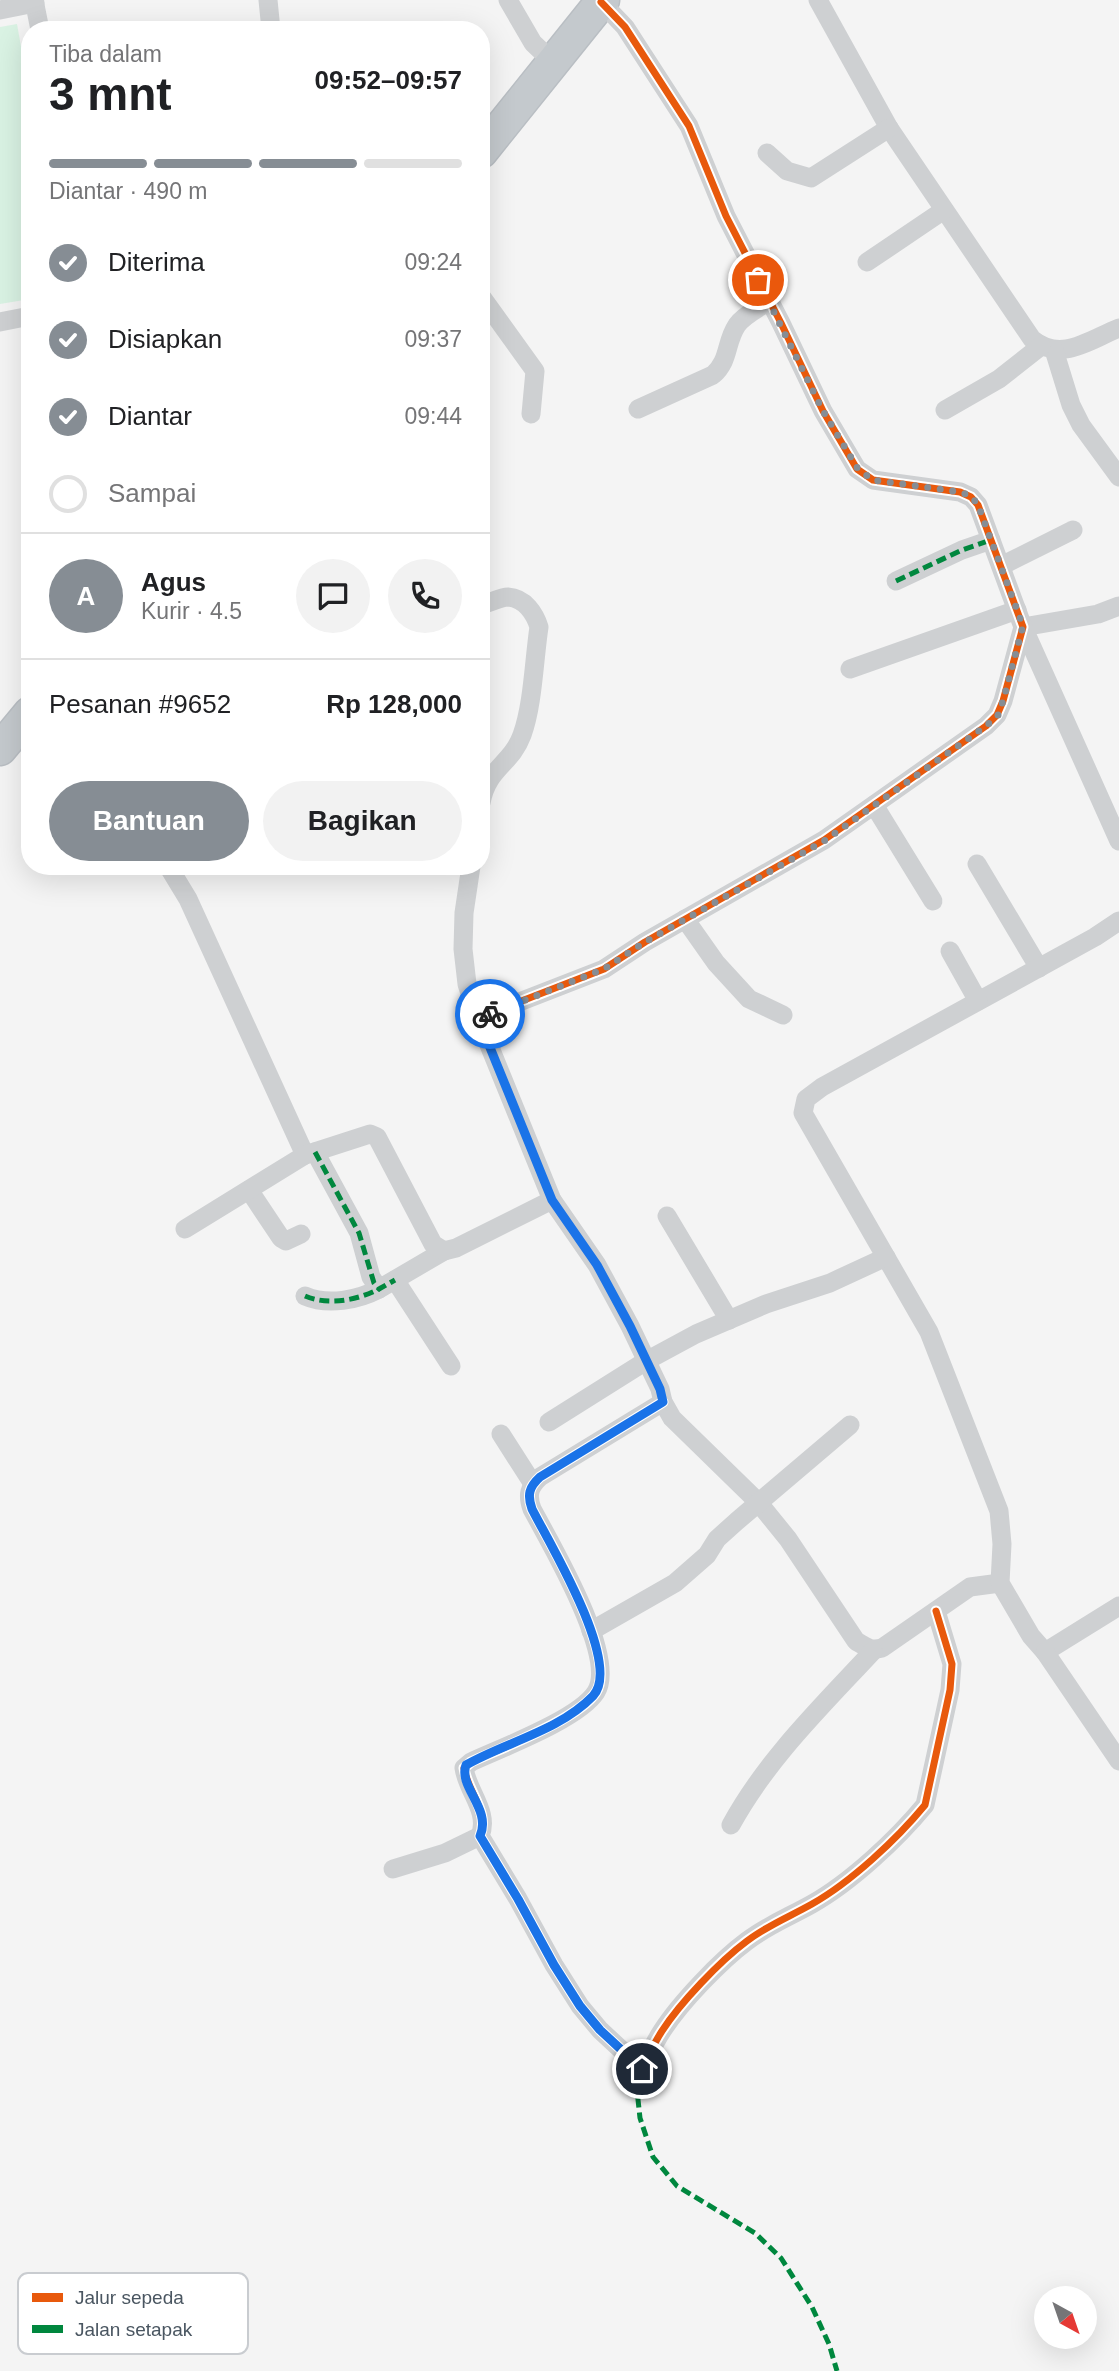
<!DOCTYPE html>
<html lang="id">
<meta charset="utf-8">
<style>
:root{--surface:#fff;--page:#f2f2f2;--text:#202124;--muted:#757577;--line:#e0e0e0;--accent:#868d94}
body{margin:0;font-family:Arial,sans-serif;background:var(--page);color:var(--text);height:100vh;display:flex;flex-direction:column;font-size:26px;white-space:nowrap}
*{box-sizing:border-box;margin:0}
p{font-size:23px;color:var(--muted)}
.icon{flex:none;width:38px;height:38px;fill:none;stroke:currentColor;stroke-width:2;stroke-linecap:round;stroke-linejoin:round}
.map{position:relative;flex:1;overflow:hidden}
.side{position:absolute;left:21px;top:21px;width:469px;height:854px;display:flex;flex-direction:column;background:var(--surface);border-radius:28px;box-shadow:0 7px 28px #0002}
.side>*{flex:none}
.needle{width:46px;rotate:140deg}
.buttons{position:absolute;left:1034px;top:2286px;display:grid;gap:14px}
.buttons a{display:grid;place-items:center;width:63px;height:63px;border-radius:50%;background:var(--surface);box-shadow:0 7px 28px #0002;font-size:35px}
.pin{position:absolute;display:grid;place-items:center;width:60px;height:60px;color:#fff;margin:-30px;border:4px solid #fff;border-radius:50%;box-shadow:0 2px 7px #0007}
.courier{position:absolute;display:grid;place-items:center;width:70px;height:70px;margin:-35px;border:5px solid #1a73e8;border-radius:50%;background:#fff;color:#222;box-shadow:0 2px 9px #0007}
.headline em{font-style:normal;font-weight:800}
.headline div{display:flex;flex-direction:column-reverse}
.headline{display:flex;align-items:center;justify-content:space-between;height:119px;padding:0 28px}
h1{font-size:46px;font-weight:800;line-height:52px}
.bar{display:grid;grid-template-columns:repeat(4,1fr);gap:10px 7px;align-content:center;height:84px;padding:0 28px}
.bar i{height:9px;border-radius:5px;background:var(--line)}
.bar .selected{background:var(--accent)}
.bar p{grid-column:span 4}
.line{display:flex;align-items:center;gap:18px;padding:0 28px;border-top:2px solid var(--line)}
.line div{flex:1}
.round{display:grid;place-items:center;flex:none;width:74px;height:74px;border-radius:37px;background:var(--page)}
ol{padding:0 28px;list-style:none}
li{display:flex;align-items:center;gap:21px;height:77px}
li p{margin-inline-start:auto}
li .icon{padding:7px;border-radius:50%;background:var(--accent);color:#fff;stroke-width:4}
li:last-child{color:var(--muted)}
li i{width:38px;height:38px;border:4px solid var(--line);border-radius:50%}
.button{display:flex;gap:14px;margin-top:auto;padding:14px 28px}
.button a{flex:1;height:80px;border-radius:42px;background:var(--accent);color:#fff;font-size:28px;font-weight:800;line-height:80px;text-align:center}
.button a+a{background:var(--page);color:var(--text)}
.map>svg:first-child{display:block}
.park{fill:#d9f2e3}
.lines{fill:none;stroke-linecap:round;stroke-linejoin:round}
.trunk-casing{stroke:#b9bec3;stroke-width:35}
.minor{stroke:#ced0d2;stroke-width:19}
.trunk{stroke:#c4c9cd;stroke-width:32}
.quiet{stroke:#00873e;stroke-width:5;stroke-dasharray:10 5;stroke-linecap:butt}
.cycleway-casing{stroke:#fff;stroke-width:11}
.cycleway{stroke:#e8590c;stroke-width:7}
.done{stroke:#868d94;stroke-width:7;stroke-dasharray:0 12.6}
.route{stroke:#1a73e8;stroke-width:9}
.key{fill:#fff;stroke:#c9ccd0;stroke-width:2}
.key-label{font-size:19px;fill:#4a5661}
</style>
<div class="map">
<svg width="1119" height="2371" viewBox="0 0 1119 2371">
<rect width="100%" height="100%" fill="#f4f4f4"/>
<!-- park -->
<polygon class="park" points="17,24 30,97 30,299 0,304 0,27"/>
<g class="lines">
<defs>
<g id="trunk">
<polyline points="481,152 603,0"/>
<polyline points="0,749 30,713"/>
</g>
</defs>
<!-- trunk casing -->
<use href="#trunk" class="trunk-casing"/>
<!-- minor -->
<g class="minor">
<polyline points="34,0 40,30"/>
<polyline points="268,0 271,30"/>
<polyline points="508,0 533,43 553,62"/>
<path d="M818,0L889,128L1032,339C1061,363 1089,340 1119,328"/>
<polyline points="0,10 35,3"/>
<polyline points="767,153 787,171 811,178 889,128"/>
<polyline points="867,262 944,210"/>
<polyline points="481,296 535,371 531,414"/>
<polyline points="0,322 30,316"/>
<polyline points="1054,350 1071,405 1081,425 1119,477"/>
<path d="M638,409L713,375C730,360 725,343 737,325C744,315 759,308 769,301"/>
<polyline points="945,410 999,379 1041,346"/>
<polyline points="1001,566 1073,530"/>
<polyline points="896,581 962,550 991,540"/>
<path d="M481,605C489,603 501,597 508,597C525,598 535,614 539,627C534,660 533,705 522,735C511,765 487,768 481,803"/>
<polyline points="1119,606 1098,614 1023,627 1119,841"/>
<polyline points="850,669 1017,610"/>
<polyline points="874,805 933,901"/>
<polyline points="977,864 1039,968"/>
<polyline points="168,866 188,899 305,1155"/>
<path d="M471,866L464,913L463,949L467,984L478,1018L552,1200L597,1265L630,1326L660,1389L663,1402L672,1418L758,1502L788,1539L856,1641C866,1647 870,1651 882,1648L970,1587L1000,1583"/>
<polyline points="685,919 716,963 749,999 783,1015"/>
<polyline points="1119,921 1095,937 822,1087 806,1099 803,1113 929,1332 999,1511 1002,1544 1000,1583 1031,1636 1045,1652 1119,1606"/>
<polyline points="950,951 978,1001"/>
<polyline points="478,1018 604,969 645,942 824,840 986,726 997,715 1003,701 1023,627 978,505 971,497 960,492 873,480 857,469 823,411 781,323 726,216 689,126 625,27 601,2"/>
<polyline points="315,1152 359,1233 371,1277 379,1289 444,1251"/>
<polyline points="249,1190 281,1238 286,1241 301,1234"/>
<polyline points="667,1216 729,1320"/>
<polyline points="185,1229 305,1155 370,1134 377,1137 433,1244 444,1251 456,1248 552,1200"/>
<polyline points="395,1280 451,1366"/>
<path d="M305,1296C328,1306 358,1300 379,1289"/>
<path d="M663,1402L540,1477C529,1487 527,1495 532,1509C550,1543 618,1657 596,1692C579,1719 501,1748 471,1762L464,1768C467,1791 490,1812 480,1836L518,1899L554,1965L580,2006L600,2030L642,2069C648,2057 654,2043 662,2031C680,2003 720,1961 747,1941C768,1925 789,1917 812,1904C851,1882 897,1839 925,1805L950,1690L952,1664L936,1611"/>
<polyline points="549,1422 646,1361 696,1334 766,1304 830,1283 886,1257"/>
<polyline points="501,1434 533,1484"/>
<polyline points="591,1631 675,1583 707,1555 717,1539 737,1521 850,1425"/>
<polyline points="1045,1652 1119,1761"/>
<path d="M731,1825C767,1759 822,1706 873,1651"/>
<polyline points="393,1869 445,1853 480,1836"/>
</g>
<!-- trunk -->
<use href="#trunk" class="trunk"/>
<!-- quiet -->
<g class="quiet">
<polyline points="896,581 962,550 991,540"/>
<polyline points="315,1152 359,1233 374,1283 379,1289 395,1280"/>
<path d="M305,1296C328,1306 358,1300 379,1289"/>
<polyline points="642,2069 636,2081 640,2118 653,2157 677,2186 755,2233 781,2258 812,2307 829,2344 837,2371"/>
</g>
<defs>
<g id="cycleway">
<polyline points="478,1018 604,969 645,942 824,840 986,726 997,715 1003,701 1023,627 978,505 971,497 960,492 873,480 857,469 823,411 781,323 726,216 689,126 625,27 601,2"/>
<path d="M663,1402L540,1477C529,1487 527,1495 532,1509C550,1543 618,1657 596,1692C579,1719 501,1748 471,1762L464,1768C467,1791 490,1812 480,1836L518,1899L554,1965L580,2006L600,2030L642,2069C648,2057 654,2043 662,2031C680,2003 720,1961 747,1941C768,1925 789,1917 812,1904C851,1882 897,1839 925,1805L950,1690L952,1664L936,1611"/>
</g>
</defs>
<!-- cycleway casing -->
<use href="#cycleway" class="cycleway-casing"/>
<!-- cycleway -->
<use href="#cycleway" class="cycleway"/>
</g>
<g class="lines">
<!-- done -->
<polyline class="done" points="490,1014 604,969 645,942 824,841 986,726 998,715 1003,701 1023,626 978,505 971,496 960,492 873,480 858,469 823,411 758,280"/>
<!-- route -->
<path class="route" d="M490,1014L478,1018L552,1200L597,1265L630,1326L660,1389L663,1402L540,1477C529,1487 527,1495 532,1509C549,1543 623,1664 593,1696C559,1731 506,1742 466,1765C458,1787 492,1809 480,1836L518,1899L554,1965L580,2006L600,2030L642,2069"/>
</g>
<!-- legend -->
<rect x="18" y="2273" width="230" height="81" rx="10" class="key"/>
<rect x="32" y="2293" width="31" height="9" fill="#e8590c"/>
<rect x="32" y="2325" width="31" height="8" fill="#00873e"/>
<g class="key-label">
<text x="75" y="2304">Jalur sepeda</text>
<text x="75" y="2336">Jalan setapak</text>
</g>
</svg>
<div class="buttons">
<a><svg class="needle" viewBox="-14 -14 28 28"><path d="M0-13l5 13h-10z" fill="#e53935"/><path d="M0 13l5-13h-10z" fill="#757577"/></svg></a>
</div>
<div class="pin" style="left:758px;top:280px;background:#ea580c"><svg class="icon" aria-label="bag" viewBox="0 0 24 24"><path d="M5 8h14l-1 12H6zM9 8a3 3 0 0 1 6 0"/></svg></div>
<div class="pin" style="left:642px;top:2069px;background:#1f2937"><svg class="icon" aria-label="home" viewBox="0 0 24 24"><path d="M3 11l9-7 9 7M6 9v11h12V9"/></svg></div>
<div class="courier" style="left:490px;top:1014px"><svg class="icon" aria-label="bike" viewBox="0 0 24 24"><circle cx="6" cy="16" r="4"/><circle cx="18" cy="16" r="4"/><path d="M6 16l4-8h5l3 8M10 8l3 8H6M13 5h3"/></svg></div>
<section class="side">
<div class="headline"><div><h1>3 mnt</h1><p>Tiba dalam</p></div><em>09:52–09:57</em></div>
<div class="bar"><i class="selected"></i><i class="selected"></i><i class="selected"></i><i></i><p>Diantar · 490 m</p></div>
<ol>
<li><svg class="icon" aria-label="check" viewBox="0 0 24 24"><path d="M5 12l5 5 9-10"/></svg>Diterima<p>09:24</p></li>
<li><svg class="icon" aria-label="check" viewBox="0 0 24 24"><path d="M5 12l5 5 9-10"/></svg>Disiapkan<p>09:37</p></li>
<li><svg class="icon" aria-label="check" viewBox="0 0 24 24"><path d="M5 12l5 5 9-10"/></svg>Diantar<p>09:44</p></li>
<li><i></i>Sampai</li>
</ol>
<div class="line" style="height:126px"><b class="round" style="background:var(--accent);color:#fff">A</b><div><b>Agus</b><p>Kurir · 4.5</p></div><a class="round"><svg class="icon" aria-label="chat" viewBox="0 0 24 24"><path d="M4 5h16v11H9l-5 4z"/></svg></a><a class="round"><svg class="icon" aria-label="phone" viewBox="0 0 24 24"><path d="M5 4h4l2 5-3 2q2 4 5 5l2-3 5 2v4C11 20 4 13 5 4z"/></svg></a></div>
<div class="line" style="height:91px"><div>Pesanan #9652</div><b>Rp 128,000</b></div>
<div class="button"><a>Bantuan</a><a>Bagikan</a></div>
</section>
</div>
